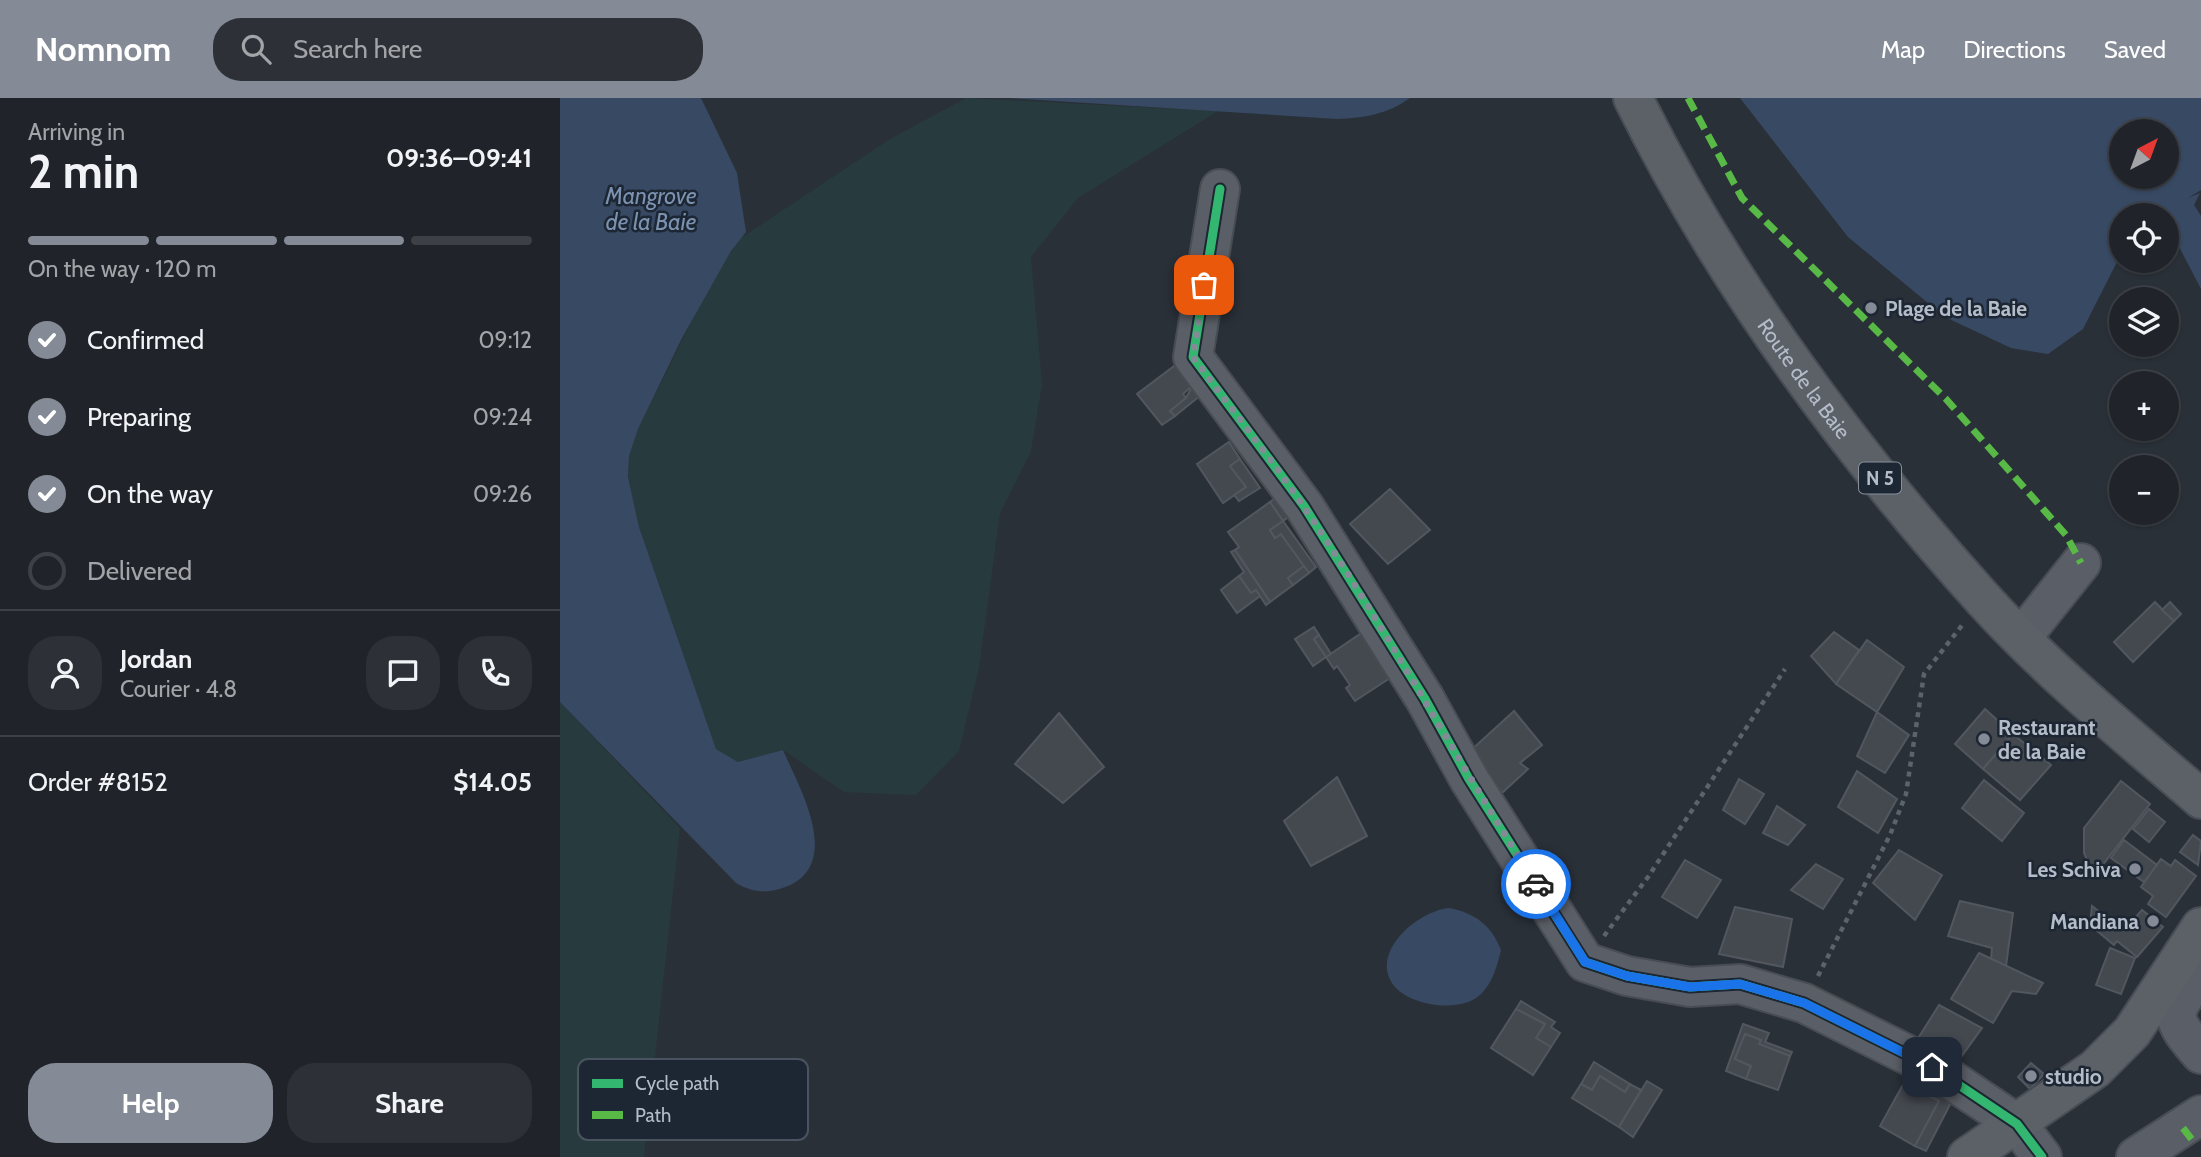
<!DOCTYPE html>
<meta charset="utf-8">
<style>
:root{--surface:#20242a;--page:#2d3036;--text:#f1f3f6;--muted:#a2a4a8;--line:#3d4147;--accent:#848b96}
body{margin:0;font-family:Cabin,sans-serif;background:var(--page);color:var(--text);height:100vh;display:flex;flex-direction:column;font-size:26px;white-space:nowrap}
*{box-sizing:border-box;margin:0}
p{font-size:23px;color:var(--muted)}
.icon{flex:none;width:38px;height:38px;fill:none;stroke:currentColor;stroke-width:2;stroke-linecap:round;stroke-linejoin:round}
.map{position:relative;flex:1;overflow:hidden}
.details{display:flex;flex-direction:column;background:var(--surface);width:560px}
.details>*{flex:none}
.needle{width:46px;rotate:41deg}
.fabs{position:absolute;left:1549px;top:21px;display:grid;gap:14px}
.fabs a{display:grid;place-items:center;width:70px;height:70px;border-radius:50%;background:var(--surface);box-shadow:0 2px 5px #0004,0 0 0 2px var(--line);font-size:35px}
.pin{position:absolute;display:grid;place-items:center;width:60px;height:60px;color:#fff;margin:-30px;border-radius:14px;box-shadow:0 4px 10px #0006}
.courier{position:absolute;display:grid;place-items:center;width:70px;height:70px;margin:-35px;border:5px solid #1a73e8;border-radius:50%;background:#fff;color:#222;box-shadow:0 2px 9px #0007}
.overview em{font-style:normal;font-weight:800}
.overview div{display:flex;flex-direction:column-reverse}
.overview{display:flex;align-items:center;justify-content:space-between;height:119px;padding:0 28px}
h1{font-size:46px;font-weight:800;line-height:52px}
.bar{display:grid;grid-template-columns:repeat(4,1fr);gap:10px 7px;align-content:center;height:84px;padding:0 28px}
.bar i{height:9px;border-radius:5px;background:var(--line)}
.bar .active{background:var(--accent)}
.bar p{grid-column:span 4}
.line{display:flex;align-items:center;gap:18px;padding:0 28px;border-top:2px solid var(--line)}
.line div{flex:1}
.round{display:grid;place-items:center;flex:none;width:74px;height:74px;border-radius:28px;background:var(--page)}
ol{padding:0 28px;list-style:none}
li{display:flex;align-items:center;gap:21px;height:77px}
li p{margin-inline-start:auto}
li .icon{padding:7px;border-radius:50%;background:var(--accent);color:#fff;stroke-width:4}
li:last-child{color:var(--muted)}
li i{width:38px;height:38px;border:4px solid var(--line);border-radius:50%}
.action{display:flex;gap:14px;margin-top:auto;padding:14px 28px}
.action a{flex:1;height:80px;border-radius:28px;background:var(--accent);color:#fff;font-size:28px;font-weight:800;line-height:80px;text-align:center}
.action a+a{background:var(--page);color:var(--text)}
header{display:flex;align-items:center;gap:42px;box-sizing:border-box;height:98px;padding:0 35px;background:var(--accent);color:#fff}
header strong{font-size:33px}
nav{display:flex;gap:38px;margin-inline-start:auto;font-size:24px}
.search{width:490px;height:63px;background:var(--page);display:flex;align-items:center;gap:18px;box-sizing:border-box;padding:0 24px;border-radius:28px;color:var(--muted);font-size:26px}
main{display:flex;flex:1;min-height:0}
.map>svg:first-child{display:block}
.green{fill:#273a3e}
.water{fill:#384963;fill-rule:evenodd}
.building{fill:#444950;stroke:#52575f;stroke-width:2}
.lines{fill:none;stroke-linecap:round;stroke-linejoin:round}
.minor-casing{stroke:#484c53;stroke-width:42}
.major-casing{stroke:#484c55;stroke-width:42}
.path{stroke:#5d636a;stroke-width:4.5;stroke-dasharray:5 5;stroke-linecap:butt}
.minor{stroke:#5a5e66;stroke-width:38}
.major{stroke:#5c6168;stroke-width:38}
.quiet{stroke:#58b947;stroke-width:7;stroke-dasharray:14 7;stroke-linecap:butt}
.cycleway-casing{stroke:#1d2633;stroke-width:13}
.cycleway{stroke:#33b770;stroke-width:9}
.done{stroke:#848b96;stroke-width:7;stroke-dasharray:0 12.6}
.route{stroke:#1a73e8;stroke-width:9}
.poi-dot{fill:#848b96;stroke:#1d2633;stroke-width:2.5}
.labels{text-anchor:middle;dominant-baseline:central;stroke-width:5;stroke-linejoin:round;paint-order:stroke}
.shield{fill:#1d2633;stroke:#878f9c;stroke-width:2}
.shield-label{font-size:19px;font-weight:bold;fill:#b4bcc9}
.poi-label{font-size:21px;font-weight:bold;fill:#b4bcc9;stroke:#1d2633;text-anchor:start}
.street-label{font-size:21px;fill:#b4bcc9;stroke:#1d2633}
.water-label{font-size:23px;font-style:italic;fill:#7c92b1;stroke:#1d2633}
.key{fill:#1d2633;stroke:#4a5360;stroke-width:2}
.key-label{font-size:19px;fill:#b4bcc9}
</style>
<header>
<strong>Nomnom</strong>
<div class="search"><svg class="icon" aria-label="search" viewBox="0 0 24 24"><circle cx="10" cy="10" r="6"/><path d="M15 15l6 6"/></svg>Search here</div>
<nav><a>Map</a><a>Directions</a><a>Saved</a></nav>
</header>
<main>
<section class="details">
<div class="overview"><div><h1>2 min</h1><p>Arriving in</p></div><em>09:36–09:41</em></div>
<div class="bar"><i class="active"></i><i class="active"></i><i class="active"></i><i></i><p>On the way · 120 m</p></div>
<ol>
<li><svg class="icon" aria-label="check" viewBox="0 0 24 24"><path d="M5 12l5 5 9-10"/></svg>Confirmed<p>09:12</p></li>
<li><svg class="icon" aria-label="check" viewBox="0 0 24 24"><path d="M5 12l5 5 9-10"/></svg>Preparing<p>09:24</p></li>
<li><svg class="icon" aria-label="check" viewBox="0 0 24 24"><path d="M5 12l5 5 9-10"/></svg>On the way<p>09:26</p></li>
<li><i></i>Delivered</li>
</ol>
<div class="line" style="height:126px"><a class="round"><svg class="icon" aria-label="person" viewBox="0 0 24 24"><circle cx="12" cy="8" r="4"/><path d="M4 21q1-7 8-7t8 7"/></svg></a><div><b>Jordan</b><p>Courier · 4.8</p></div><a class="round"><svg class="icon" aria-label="chat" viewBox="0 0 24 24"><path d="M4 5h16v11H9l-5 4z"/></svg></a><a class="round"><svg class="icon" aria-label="phone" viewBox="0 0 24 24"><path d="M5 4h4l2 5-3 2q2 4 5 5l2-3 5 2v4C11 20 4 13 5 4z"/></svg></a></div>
<div class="line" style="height:91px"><div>Order #8152</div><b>$14.05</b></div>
<div class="action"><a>Help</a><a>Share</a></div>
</section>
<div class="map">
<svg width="1641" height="1059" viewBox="0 0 1641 1059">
<rect width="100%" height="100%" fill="#2a3038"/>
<!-- green -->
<g class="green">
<polygon points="406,0 658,13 518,100 471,159 482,286 471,353 440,415 419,570 399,653 356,697 284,694 223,652 178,664 156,651 79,429 68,379 69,357 78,331 145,196 178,142 330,41"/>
<polygon points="0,604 120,730 84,1059 0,1059"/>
</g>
<!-- water -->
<g class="water">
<path d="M0,0H141L177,75L186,134L171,153L122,240L78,331L69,358L68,379L79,429L156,651L178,664L223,652C239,689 283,764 228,788C209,796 193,795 176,785L0,604Z"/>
<path d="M449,0H850C828,16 804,20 777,21Z"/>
<path d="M1180,0H1641V92L1628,100L1640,95L1634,107L1641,118V191L1615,141L1607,135L1606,117H1561V156L1523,231L1488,256L1451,250L1385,219L1288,139ZM1561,33H1606V79H1561Z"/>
<path d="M889,810C915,815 931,827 941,852C937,868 933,884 921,896C902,915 853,909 835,889C807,856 857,813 889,810Z"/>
</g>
<!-- building -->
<g class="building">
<polygon points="622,262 633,287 623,296 626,300 610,313 615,318 602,327 577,296"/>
<polygon points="633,287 646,293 615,318 610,313 626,300"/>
<polygon points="669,344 680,361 670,368 686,389 663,405 637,366"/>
<polygon points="680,361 700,390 679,403 674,397 686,389 670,368"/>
<polygon points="727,391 740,410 723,423 710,404"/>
<polygon points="830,391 870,432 828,466 790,426"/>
<polygon points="710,404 723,423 710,432 715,440 721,436 744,468 728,480 733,487 710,504 675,452 679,449 668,434"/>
<polygon points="723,423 756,469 749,475 721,436 715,440 710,432"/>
<polygon points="675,452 710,504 706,507 696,492 691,495 679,478 684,474 671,454"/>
<polygon points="744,468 749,475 733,487 728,480"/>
<polygon points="679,478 691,495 696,492 700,498 677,515 661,492"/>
<polygon points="1595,504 1614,523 1573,564 1554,544"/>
<polygon points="1610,504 1621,516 1614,523 1602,512"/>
<polygon points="754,529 759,537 754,541 766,559 753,568 735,541"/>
<polygon points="803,534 821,568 825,565 833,578 795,603 786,590 790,587 777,568 774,571 766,559"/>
<polygon points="1274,534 1299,552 1276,586 1251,558"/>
<polygon points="759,537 771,556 766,559 754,541"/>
<polygon points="1307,542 1344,569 1317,614 1276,586"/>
<polygon points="1425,611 1453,636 1423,671 1395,646"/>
<polygon points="954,613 982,647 960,665 968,671 942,695 909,654"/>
<polygon points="1317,614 1349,637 1325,675 1297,658"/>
<polygon points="499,615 544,669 503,705 455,666"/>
<polygon points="1453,636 1491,667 1460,702 1423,671"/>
<polygon points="1297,673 1337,701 1318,735 1278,709"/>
<polygon points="777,679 807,738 751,768 724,723"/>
<polygon points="1179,681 1204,696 1185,726 1163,712"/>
<polygon points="1424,682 1464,715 1442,743 1402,710"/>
<polygon points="1561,683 1590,706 1534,778 1524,755 1524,730"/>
<polygon points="1217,708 1245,727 1228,747 1203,735"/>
<polygon points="1589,711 1605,724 1589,744 1573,731"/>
<polygon points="1633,737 1641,743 1638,767 1620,754"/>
<polygon points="1564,742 1597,767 1584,784 1551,760"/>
<polygon points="1339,752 1382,777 1355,822 1313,785"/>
<polygon points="1601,761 1611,768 1615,762 1636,778 1606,819 1588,806 1593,798 1581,789"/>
<polygon points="1125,762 1161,782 1137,820 1102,799"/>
<polygon points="1256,766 1283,781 1263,811 1231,792"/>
<polygon points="1400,803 1453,815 1446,868 1431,861 1432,850 1388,838"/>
<polygon points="1532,808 1564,833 1582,812 1603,829 1577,859 1557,843 1554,847 1530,827"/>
<polygon points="1175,809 1232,821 1223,869 1159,856"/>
<polygon points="1550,850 1575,860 1561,896 1536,887"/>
<polygon points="1419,855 1483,885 1476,896 1452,893 1433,925 1391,901"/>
<polygon points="961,903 995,924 991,929 1000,935 991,949 976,940 985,926 956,911"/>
<polygon points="1379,907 1422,930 1396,966 1357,942"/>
<polygon points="956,911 985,926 976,940 991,949 973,977 931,950"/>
<polygon points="1183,926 1209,935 1205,944 1232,954 1230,958 1199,946 1201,942 1185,936 1175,961 1191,968 1186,981 1166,973"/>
<polygon points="1185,936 1201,942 1199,946 1230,958 1218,992 1186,981 1191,968 1175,961"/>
<polygon points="1034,964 1070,986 1065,994 1040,978 1032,992 1021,986"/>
<polygon points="1471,965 1484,976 1470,991 1458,979"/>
<polygon points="1351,972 1369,982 1362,994 1379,1003 1355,1048 1320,1028"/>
<polygon points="1040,978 1065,994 1070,986 1081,992 1059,1029 1012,1000 1021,986 1032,992"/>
<polygon points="1369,982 1395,997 1366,1053 1355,1048 1379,1003 1362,994"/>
<polygon points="1087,983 1102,992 1073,1039 1059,1029"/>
</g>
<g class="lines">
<defs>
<g id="minor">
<polyline points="660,91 633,259 744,408 865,601 909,681 1025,864 1067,878 1130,889 1180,886 1244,905 1372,969 1457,1026 1482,1059"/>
<polyline points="1462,539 1521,465"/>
<path d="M1641,871C1614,917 1604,914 1641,956"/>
<polyline points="1576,1059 1641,1017"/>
</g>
<g id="major">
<path id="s1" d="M1073,0C1164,184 1286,349 1423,501C1489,574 1567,637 1641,701"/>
<polyline points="1407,1059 1535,971 1572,934 1641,829"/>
</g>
</defs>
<!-- minor casing -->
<use href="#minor" class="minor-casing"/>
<!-- major casing -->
<use href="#major" class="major-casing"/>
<!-- path -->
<g class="path">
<polyline points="1044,838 1088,779 1225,571"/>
<polyline points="1258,878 1330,737 1346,696 1364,576 1403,526"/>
</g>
<!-- minor -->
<use href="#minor" class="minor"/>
<!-- major -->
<use href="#major" class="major"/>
<!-- quiet -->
<g class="quiet">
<polyline points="1128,0 1182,100 1386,301 1506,437 1521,465"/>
<polyline points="1623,1030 1633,1043"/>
</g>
<defs>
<polyline id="cycleway" points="660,91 633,259 744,408 865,601 909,681 1025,864 1067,878 1130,889 1180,886 1244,905 1372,969 1457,1026 1482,1059"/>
</defs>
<!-- cycleway casing -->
<use href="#cycleway" class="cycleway-casing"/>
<!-- cycleway -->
<use href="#cycleway" class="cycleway"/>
</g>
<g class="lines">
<!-- done -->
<path class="done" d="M644,187L633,259C670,309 709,358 744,409C827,531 896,662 976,786"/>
<!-- route -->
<polyline class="route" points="976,786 1025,864 1067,878 1130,889 1180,886 1244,905 1372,969"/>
</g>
<!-- markers -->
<g class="poi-dot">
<circle cx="1311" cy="210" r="7"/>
<circle cx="1424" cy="641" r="7"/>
<circle cx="1575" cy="771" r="7"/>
<circle cx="1593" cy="823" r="7"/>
<circle cx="1471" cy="978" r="7"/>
</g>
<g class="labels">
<!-- shield labels -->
<rect class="shield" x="1299" y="364.5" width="42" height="31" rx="5"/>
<g class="shield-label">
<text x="1320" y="380">N 5</text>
</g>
<!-- poi labels -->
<g class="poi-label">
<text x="1325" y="210">Plage de la Baie</text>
<text x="1438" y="629">Restaurant<tspan x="1438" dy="24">de la Baie</tspan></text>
<text x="1561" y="771" text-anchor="end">Les Schiva</text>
<text x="1579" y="823" text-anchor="end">Mandiana</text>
<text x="1485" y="978">studio</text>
</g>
<!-- street labels -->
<g class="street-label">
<text stroke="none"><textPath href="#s1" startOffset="329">Route de la Baie</textPath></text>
</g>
<!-- water labels -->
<g class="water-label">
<text x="91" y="98">Mangrove<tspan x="91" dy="26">de la Baie</tspan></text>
</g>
</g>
<!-- legend -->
<rect x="18" y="961" width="230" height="81" rx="10" class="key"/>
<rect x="32" y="981" width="31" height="9" fill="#33b770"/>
<rect x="32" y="1013" width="31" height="8" fill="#58b947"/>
<g class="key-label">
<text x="75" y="992">Cycle path</text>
<text x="75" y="1024">Path</text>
</g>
</svg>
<div class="fabs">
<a><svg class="needle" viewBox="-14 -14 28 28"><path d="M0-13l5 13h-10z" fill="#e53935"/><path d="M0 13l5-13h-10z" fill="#a2a4a8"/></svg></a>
<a><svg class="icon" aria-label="locate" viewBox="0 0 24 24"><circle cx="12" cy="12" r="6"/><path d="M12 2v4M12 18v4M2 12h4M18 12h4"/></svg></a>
<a><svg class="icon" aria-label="layers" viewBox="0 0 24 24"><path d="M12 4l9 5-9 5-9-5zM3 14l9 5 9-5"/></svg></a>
<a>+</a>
<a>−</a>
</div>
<div class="pin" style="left:644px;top:187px;background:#ea580c"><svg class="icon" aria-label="bag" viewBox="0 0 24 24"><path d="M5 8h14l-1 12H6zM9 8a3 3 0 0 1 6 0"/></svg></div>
<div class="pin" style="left:1372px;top:969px;background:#1f2937"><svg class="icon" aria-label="home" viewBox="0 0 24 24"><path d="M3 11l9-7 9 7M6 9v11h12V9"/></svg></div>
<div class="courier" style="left:976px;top:786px"><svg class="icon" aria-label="car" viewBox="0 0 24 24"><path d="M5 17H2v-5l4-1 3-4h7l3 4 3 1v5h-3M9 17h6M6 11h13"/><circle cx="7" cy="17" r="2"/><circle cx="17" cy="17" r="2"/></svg></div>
</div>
</main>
